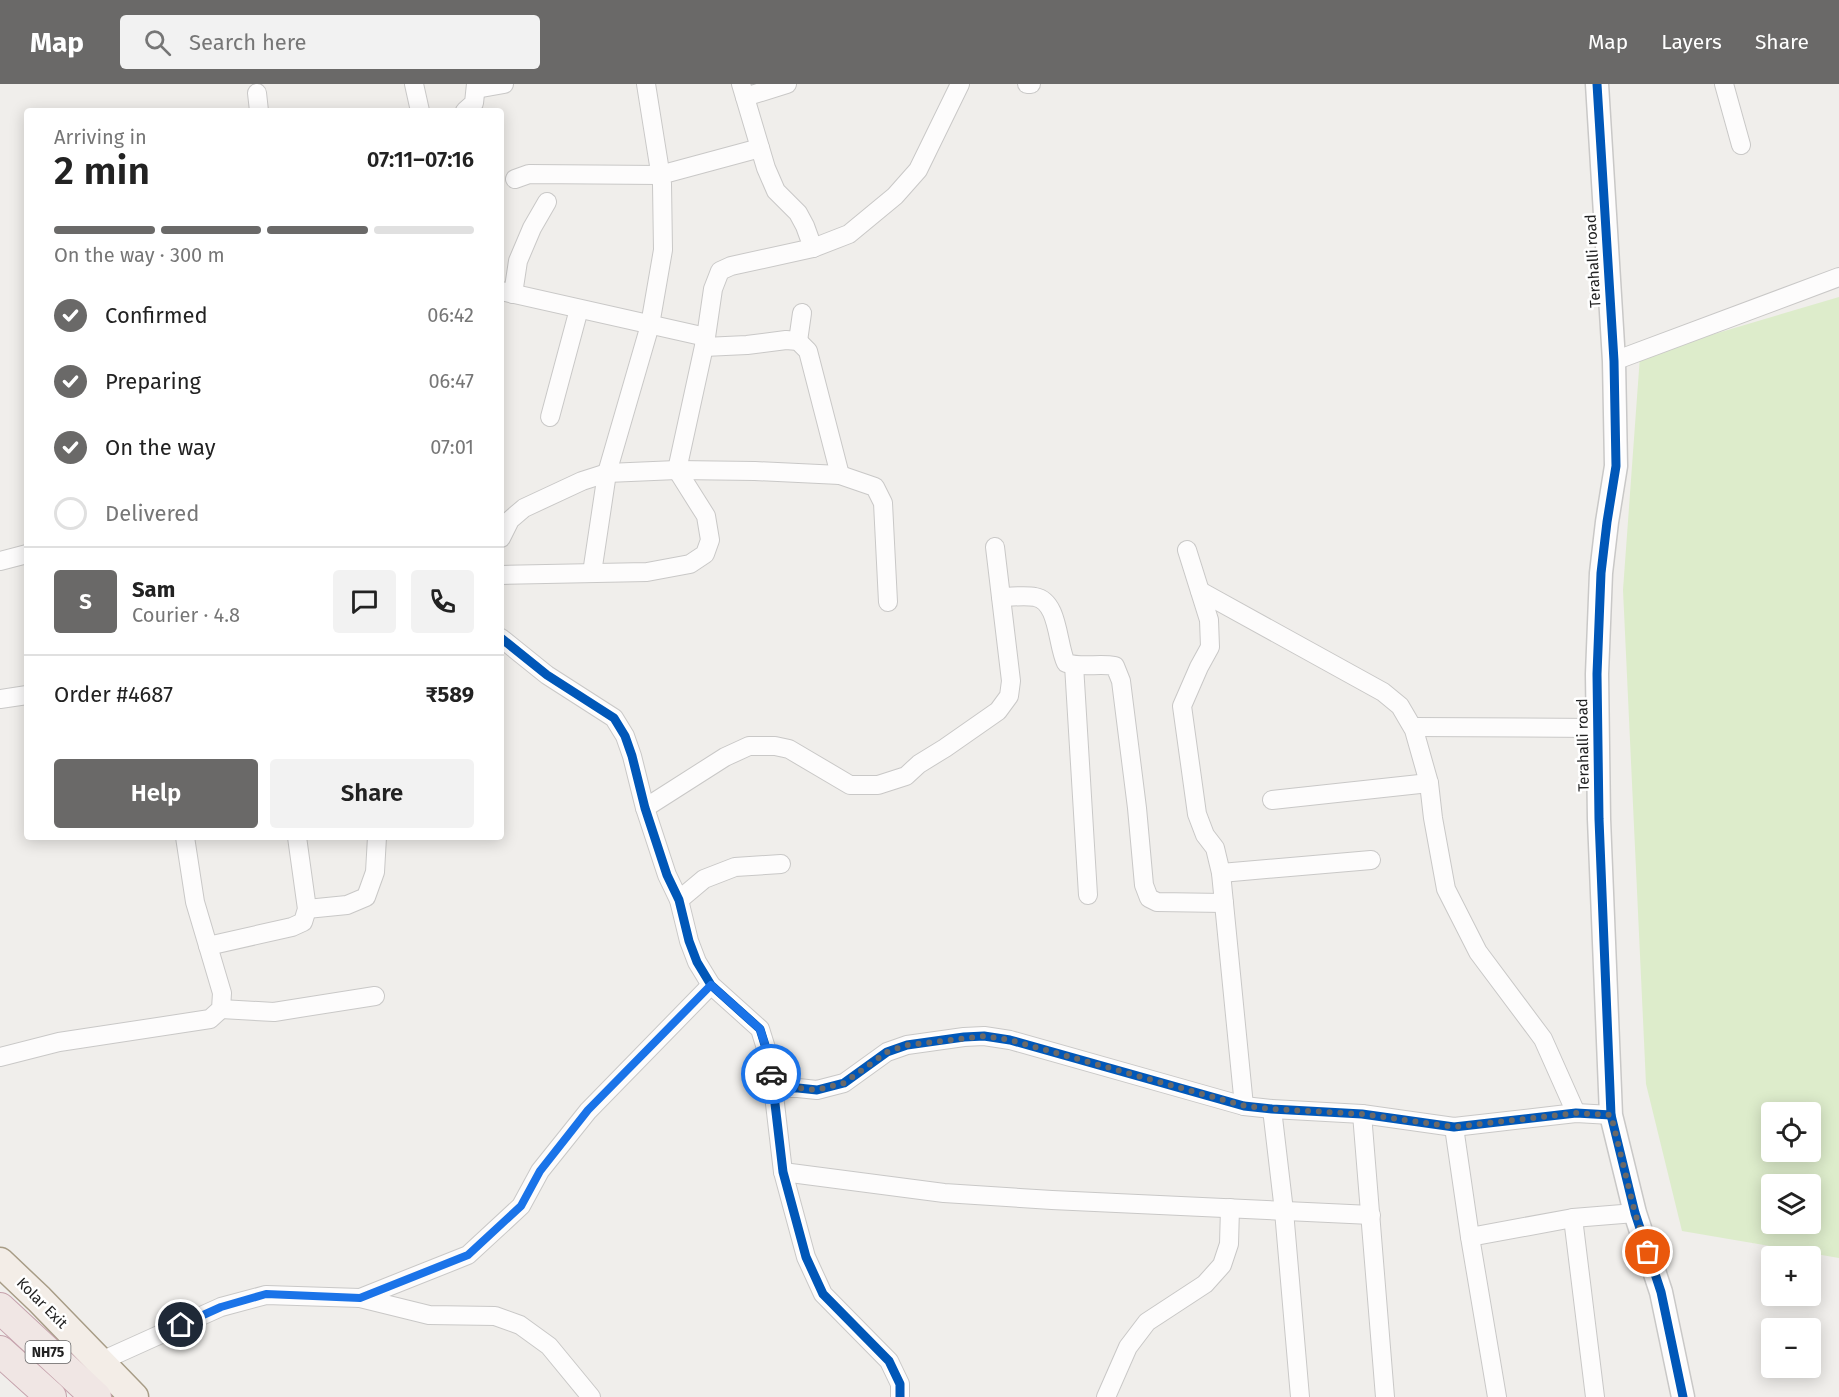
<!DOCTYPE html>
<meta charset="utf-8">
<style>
:root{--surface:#fff;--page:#f2f2f2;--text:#222;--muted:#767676;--line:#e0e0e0;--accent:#6a6968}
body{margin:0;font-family:"Fira Sans",sans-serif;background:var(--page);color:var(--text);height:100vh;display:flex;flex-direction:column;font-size:22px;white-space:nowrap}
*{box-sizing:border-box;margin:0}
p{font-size:20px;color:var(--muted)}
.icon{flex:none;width:33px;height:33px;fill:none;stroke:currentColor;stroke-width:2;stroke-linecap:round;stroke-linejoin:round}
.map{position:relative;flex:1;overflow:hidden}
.sheet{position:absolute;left:24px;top:24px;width:480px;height:732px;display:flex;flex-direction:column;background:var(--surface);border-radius:6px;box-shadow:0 3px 15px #0003}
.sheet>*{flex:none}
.tools{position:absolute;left:1761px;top:1018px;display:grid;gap:12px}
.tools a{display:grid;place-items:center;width:60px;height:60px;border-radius:6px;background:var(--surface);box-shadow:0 3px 15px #0003;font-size:30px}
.pin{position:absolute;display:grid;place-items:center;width:51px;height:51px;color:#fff;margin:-26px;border:3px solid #fff;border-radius:50%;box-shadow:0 2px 6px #0007}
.courier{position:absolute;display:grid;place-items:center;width:60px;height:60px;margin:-30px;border:4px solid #1a73e8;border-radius:50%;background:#fff;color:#222;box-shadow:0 2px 8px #0007}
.head em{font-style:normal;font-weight:600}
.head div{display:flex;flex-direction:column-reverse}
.head{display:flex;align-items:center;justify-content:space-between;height:102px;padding:0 30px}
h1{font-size:39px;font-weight:600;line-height:45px}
.bar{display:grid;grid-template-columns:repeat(4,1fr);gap:9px 6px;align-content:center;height:72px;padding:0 30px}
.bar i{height:8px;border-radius:4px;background:var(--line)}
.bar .current{background:var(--accent)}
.bar p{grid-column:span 4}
.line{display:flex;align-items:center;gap:15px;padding:0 30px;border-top:2px solid var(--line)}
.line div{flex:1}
.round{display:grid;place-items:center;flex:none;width:63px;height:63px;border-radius:6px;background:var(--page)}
ol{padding:0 30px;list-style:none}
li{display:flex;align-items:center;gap:18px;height:66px}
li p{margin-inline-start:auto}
li .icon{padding:6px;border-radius:50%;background:var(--accent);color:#fff;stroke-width:4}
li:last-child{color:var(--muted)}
li i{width:33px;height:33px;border:3px solid var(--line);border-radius:50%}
.cta{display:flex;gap:12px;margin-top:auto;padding:12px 30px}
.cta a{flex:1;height:69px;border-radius:6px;background:var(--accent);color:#fff;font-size:24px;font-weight:600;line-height:69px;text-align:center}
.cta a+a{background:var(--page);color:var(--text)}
header{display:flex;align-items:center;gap:36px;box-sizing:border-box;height:84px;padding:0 30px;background:var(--accent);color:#fff}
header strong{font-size:28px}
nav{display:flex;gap:33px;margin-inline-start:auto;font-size:21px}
.search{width:420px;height:54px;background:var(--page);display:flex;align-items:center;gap:15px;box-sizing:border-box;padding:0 21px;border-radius:6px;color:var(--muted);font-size:22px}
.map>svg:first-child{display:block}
.grass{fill:#ddeccb;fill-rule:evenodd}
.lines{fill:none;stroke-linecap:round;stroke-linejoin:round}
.minor-casing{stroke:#c9c8c7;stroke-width:20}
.tertiary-casing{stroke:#c9c8c7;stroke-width:25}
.primary-casing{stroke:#a79c86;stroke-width:31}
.trunk-casing{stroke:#c5a2ac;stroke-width:32}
.minor{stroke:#fdfcfc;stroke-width:18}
.tertiary{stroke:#fdfcfc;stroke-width:22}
.primary{stroke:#f3ede7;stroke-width:28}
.trunk{stroke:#f0e6e4;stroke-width:30}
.cycleway-casing{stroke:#fff;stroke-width:13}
.cycleway{stroke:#0057b8;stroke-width:9}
.done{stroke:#6a6968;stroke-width:6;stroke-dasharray:0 10.8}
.route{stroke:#1a73e8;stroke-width:8}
.labels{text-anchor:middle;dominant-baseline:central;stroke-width:5;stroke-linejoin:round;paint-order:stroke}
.shield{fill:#fff;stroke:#646464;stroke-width:1.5}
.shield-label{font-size:14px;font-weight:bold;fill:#222}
.street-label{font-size:15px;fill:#222;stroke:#fff}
</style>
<header>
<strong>Map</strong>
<div class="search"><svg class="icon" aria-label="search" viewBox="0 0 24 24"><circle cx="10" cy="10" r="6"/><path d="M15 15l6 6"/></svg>Search here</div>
<nav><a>Map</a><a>Layers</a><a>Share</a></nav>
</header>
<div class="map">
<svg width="1839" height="1313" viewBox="0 0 1839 1313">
<rect width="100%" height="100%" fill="#f0eeeb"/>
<!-- grass -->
<path class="grass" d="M1839,213V1174L1682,1147L1646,1000L1623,506L1640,272ZM1772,1029H1810V1068H1772ZM1772,1101H1810V1140H1772Z"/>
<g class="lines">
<defs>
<g id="minor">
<polyline points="414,0 420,27"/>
<polyline points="741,0 766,84 776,107 798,129 805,142 813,164"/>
<polyline points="1027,0 1031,0"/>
<polyline points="1724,0 1741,61"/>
<polyline points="476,5 504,0"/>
<polyline points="257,9 259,27"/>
<polyline points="745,13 787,0"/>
<polyline points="465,27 474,19 476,0"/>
<polyline points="515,95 529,90 660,91 760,64"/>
<polyline points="501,207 706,253"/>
<polyline points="513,210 518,177 532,144 547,118"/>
<polyline points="798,257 802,229"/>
<polyline points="704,263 747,261 786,256 798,257 808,267 840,391"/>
<polyline points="1614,277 1839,193"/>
<polyline points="550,333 579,225"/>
<polyline points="501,454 510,436 524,424 582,397 607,389 677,386 755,387 840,391 875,403 883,419 888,518"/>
<polyline points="1187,466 1209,536 1210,563 1199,583 1182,622 1197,730 1205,751 1215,764 1221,789 1244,1022"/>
<polyline points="0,477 27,470"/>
<polyline points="592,489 607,389 650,241 663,166 662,100 646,0"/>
<polyline points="501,491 647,488 690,480 705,470 710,456 706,432 677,386 706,253 713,205 720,187 731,182 813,164 849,150 895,112 918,86 960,0"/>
<polyline points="1200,507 1383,608 1400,622 1414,646 1429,699 1433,734 1446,805 1478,868 1543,955 1576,1029"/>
<path d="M1001,513C1012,513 1025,511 1035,513C1059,517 1057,561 1066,579C1082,584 1099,579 1115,582L1121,597L1137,724L1144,801L1149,814L1157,818L1224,819"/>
<polyline points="501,554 547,591 614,634 625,652 632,672 645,724 667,791 679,816 689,857 697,878 711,901 760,945 770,977 783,1088 806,1173 823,1210 889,1277 900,1300 900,1313"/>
<polyline points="1074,581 1088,811"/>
<polyline points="0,615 27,611"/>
<polyline points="1413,643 1597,644"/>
<polyline points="1272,716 1429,699"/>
<polyline points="645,724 725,673 749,662 775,662 789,665 850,701 878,701 906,692 919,680 945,664 998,627 1009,612 1011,597 995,463"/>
<polyline points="1221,789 1371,776"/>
<polyline points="679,816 704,795 735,783 781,780"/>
<polyline points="307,825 347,821 366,813 375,788 377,753"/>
<polyline points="208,862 292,843 303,838 307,825 297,753"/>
<polyline points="221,925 274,928 375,912"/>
<polyline points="0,973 59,958 210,935 221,925 222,909 195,818 185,753"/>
<polyline points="772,1004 798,1004 817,1006 844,999 887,968 907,961 964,953 984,952 1010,956 1244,1022 1272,1025 1362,1030 1454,1043 1576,1029 1611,1031"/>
<polyline points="1272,1025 1284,1127 1300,1313"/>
<polyline points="1362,1030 1385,1313"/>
<polyline points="1454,1043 1470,1153 1497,1313"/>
<polyline points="783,1088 944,1109 1052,1116 1371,1131"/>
<polyline points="1573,1134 1595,1313"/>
<polyline points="1470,1153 1573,1134 1635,1129"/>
<polyline points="360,1214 468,1171 521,1122 540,1087 588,1027 711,901"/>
<polyline points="99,1278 221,1223 266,1211 360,1214 429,1231 495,1232 520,1241 549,1262 591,1313"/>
<polyline points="1106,1313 1128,1263 1147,1238 1205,1200 1222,1181 1229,1160 1230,1124"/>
</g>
<polyline id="tertiary" points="1597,0 1614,277 1616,382 1607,438 1601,489 1597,590 1599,735 1611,1031 1635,1129 1661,1208 1683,1313"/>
<polyline id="primary" points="0,1178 39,1215 134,1313"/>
<g id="trunk">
<polyline points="0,1224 96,1313"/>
<polyline points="0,1267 51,1313"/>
</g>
</defs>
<!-- minor casing -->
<use href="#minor" class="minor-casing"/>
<!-- tertiary casing -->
<use href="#tertiary" class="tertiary-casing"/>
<!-- primary casing -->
<use href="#primary" class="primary-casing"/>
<!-- trunk casing -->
<use href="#trunk" class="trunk-casing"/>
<!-- minor -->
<use href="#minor" class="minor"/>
<!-- tertiary -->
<use href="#tertiary" class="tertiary"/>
<!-- primary -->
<use href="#primary" class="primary"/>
<!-- trunk -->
<use href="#trunk" class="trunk"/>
<defs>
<g id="cycleway">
<polyline points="1597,0 1614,277 1616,382 1607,438 1601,489 1597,590 1599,735 1611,1031 1635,1129 1661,1208 1683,1313"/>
<polyline points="501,554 547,591 614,634 625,652 632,672 645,724 667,791 679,816 689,857 697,878 711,901 760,945 770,977 783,1088 806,1173 823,1210 889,1277 900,1300 900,1313"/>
<polyline points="772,1004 798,1004 817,1006 844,999 887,968 907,961 964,953 984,952 1010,956 1244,1022 1272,1025 1362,1030 1454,1043 1576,1029 1611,1031"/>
</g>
</defs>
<!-- cycleway casing -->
<use href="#cycleway" class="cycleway-casing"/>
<!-- cycleway -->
<use href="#cycleway" class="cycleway"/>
</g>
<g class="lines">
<!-- done -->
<polyline class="done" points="771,990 772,1004 798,1004 817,1006 844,999 887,968 907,961 984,952 1010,956 1245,1022 1272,1025 1362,1030 1454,1043 1576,1029 1611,1031 1635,1129 1648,1168"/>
<!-- route -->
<polyline class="route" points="181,1241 221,1223 266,1210 360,1214 468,1171 521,1122 540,1087 588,1026 711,901 760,945 770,977 771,990"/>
</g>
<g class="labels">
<!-- shield labels -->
<rect class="shield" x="25.5" y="1257" width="45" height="22" rx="4.5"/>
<g class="shield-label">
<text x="48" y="1268">NH75</text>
</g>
<!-- street labels -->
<g class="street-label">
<text transform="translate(1593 177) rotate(-93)">Terahalli road</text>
<text transform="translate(1583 661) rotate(-91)">Terahalli road</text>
<text transform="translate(42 1219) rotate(45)">Kolar Exit</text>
</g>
</g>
</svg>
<div class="tools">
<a><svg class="icon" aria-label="locate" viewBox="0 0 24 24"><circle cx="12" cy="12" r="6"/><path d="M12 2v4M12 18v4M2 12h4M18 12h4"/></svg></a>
<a><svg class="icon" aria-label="layers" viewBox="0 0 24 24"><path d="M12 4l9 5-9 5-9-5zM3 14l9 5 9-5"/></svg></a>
<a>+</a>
<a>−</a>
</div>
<div class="pin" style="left:1648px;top:1168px;background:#ea580c"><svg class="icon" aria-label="bag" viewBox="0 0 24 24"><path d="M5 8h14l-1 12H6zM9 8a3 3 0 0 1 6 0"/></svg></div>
<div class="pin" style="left:181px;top:1241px;background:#1f2937"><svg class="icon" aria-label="home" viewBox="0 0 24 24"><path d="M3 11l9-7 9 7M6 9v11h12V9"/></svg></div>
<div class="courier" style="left:771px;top:990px"><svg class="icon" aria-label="car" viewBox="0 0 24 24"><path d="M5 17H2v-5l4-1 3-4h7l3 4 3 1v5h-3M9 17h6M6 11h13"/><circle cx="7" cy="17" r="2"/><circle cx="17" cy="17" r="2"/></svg></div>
<section class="sheet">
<div class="head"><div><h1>2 min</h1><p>Arriving in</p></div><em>07:11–07:16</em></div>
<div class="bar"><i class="current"></i><i class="current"></i><i class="current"></i><i></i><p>On the way · 300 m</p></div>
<ol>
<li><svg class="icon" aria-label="check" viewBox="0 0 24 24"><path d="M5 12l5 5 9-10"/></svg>Confirmed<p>06:42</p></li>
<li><svg class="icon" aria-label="check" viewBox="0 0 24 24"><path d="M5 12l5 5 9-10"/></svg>Preparing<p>06:47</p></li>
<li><svg class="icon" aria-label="check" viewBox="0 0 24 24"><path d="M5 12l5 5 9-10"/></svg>On the way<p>07:01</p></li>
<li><i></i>Delivered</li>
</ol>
<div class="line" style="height:108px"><b class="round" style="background:var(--accent);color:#fff">S</b><div><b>Sam</b><p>Courier · 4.8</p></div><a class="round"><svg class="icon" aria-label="chat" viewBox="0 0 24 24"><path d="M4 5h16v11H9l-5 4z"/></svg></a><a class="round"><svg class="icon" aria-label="phone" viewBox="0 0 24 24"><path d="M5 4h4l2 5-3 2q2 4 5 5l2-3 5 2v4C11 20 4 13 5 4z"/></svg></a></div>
<div class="line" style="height:78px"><div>Order #4687</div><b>₹589</b></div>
<div class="cta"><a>Help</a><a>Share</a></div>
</section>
</div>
